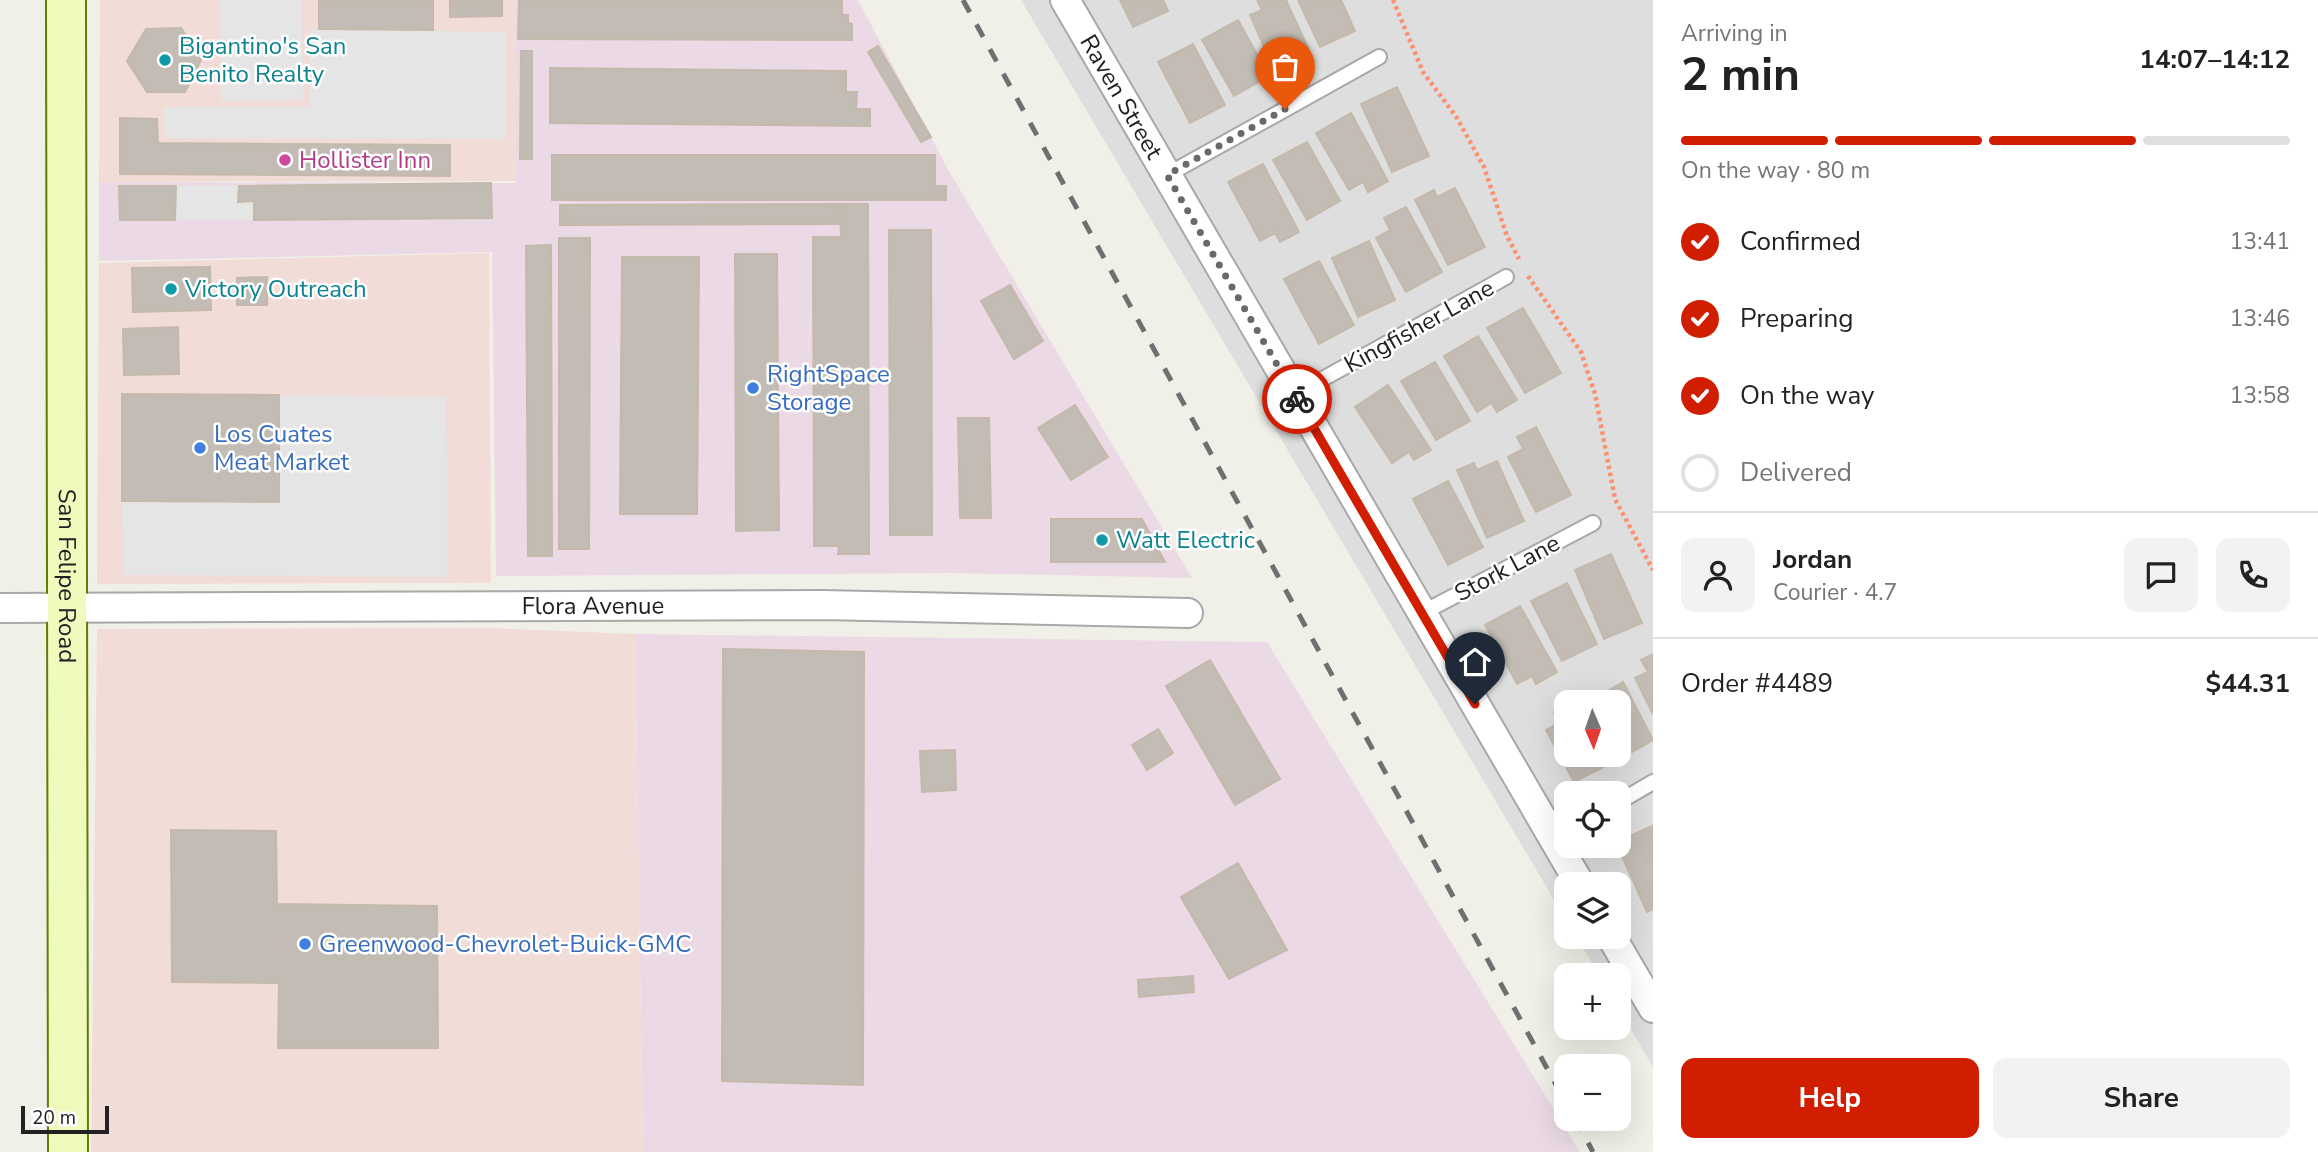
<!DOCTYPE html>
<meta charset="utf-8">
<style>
:root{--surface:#fff;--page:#f2f2f2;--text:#222;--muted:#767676;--line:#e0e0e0;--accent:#d21e00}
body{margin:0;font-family:"Nunito Sans",sans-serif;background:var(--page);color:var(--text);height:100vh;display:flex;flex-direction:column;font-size:26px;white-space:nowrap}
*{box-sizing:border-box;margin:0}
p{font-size:23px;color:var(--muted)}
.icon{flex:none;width:38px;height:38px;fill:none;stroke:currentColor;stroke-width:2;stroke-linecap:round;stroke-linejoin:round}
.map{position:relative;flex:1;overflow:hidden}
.panel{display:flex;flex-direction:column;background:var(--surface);width:665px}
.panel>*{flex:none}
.needle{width:46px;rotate:178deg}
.tools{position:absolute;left:1554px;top:690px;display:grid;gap:14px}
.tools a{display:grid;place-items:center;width:77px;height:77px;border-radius:14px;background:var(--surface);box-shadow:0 7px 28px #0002;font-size:35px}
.scale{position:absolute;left:21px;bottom:18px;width:88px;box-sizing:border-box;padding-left:7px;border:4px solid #212121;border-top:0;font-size:19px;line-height:24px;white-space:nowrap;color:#212121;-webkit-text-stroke:5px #fff;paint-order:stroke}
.pin{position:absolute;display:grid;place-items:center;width:60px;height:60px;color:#fff;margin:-72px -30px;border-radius:50% 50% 50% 0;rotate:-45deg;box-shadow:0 0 7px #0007}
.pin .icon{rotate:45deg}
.courier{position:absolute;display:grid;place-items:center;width:70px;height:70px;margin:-35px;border:5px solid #d21e00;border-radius:50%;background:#fff;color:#222;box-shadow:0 2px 9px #0007}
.headline em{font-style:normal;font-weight:700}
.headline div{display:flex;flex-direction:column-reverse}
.headline{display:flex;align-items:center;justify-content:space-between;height:119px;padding:0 28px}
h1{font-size:46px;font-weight:700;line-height:52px}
.bar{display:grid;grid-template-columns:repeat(4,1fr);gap:10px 7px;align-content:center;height:84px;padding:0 28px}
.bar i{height:9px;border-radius:5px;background:var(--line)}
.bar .selected{background:var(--accent)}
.bar p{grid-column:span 4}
.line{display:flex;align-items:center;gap:18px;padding:0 28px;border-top:2px solid var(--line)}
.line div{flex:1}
.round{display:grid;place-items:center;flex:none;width:74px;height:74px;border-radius:14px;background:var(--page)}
ol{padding:0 28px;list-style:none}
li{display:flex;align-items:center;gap:21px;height:77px}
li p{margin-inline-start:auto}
li .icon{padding:7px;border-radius:50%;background:var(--accent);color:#fff;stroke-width:4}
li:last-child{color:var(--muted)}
li i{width:38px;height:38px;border:4px solid var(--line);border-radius:50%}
.button{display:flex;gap:14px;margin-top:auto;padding:14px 28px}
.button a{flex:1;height:80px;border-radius:14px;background:var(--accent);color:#fff;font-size:28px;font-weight:700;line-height:80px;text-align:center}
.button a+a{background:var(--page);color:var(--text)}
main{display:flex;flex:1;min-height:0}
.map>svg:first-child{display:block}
.residential{fill:#dfdede;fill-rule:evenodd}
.commercial{fill:#f2dcd7}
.industrial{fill:#ebdae5}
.parking{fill:#e5e5e5}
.building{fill:#c2bcb4;stroke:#c4b9aa;stroke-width:2}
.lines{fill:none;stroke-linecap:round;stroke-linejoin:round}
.lane-casing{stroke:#a8a8a8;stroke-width:18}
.street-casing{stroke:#a8a8a8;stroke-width:32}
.secondary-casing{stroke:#5e7d04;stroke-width:42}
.path{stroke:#fb916f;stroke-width:4.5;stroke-dasharray:3.5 3.5;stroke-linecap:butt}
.lane{stroke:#fff;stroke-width:14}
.street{stroke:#fff;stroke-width:28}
.secondary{stroke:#effbbd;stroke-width:38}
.rail{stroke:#6f6f6f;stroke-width:5;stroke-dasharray:14 14;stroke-linecap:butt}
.done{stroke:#6a6967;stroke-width:7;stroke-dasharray:0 12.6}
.route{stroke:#d21e00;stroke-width:9}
.culture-dot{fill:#0f9aa8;stroke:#fff;stroke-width:2.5}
.hotel-dot{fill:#d1479c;stroke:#fff;stroke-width:2.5}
.shop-dot{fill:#3f7fe0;stroke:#fff;stroke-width:2.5}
.labels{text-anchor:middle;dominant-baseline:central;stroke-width:5;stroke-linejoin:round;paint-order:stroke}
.culture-label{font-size:24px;fill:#0d838f;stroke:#fff;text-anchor:start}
.street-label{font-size:24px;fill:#212121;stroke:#fff}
.hotel-label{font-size:24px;fill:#b23c85;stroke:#fff;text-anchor:start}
.shop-label{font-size:24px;fill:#366cbe;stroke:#fff;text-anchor:start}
</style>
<main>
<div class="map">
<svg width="1653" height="1152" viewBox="0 0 1653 1152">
<rect width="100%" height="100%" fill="#f1f0e8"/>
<!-- residential -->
<path class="residential" d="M1021,0H1653V1067L1619,1009V975H1599L1576,936H1619V884H1566V920ZM1566,702H1619V754H1566ZM1566,793H1619V845H1566Z"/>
<!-- commercial -->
<g class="commercial">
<polygon points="100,0 516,0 516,181 99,182"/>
<polygon points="489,253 491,583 97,584 99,263"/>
<polygon points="492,628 635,634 643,1152 91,1152 97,629"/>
</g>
<!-- industrial -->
<g class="industrial">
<polygon points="516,0 858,0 950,173 1192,578 952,573 496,576 492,252 99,261 99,182 516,183"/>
<polygon points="635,634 1267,642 1580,1152 643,1152"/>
</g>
<!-- parking -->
<g class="parking">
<polygon points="220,0 302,0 303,100 221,101"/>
<polygon points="309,29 506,32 506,139 165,138 163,107 310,107"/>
<polygon points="176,186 239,186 238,201 254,201 254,220 175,220"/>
<polygon points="279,395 446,397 448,577 123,575 122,501 279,502"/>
</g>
<!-- building -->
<g class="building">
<polygon points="319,0 433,0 433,30 319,29"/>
<polygon points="450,0 502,0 502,16 450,17"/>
<polygon points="519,0 842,0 842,15 848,15 848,23 852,24 852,40 518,39"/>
<polygon points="1120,0 1163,0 1168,11 1133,27"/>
<polygon points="1257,0 1286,0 1309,50 1273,67 1250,15 1262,10"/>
<polygon points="1298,0 1341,0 1355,31 1320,47"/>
<polygon points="1238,20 1269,76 1234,96 1202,40"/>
<polygon points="181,28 202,58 185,92 147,92 127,61 146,29"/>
<polygon points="1193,44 1225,105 1190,123 1158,62"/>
<polygon points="878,46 931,137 921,142 868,52"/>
<polygon points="521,51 532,51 532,159 520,159"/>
<polygon points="550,68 846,71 846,92 857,92 856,109 870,109 870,126 550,123"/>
<polygon points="1397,87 1429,156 1392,172 1361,104"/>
<polygon points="1351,113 1388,181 1368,192 1363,182 1349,190 1316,133"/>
<polygon points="120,118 157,119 158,143 450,145 450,176 120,174"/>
<polygon points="1307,142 1340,201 1307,220 1273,160"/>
<polygon points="552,155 935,155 935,186 946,186 946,200 552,200"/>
<polygon points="1263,164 1299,232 1280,242 1275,233 1260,241 1228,182"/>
<polygon points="491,183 492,218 254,220 254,201 238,202 239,186"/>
<polygon points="119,186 176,186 175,220 120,220"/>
<polygon points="1455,188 1485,247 1448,265 1415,200 1434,190 1437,197"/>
<polygon points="840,204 868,204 869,554 838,554 839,546 814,546 813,237 841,237"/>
<polygon points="840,204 840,224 560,225 560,205"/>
<polygon points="1406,207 1442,272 1406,292 1376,238 1390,230 1384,218"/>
<polygon points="889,230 931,230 932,535 890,535"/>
<polygon points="559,238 590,238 589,549 559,549"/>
<polygon points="1369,241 1395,300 1358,317 1332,258"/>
<polygon points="551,245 552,556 528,556 526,246"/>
<polygon points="735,254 777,254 779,530 736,531"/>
<polygon points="622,257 699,257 697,514 620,514"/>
<polygon points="1319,261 1354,325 1319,344 1284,279"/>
<polygon points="210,267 211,310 133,312 132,268"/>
<polygon points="267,277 267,305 237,305 237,278"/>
<polygon points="1010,285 1043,341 1014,359 981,301"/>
<polygon points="1523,308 1561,373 1525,393 1487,328"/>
<polygon points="178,327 179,374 124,375 123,329"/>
<polygon points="1478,336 1517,400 1497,412 1491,403 1477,412 1444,356"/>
<polygon points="1435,362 1470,421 1436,440 1401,381"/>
<polygon points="1388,385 1431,450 1414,460 1409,452 1392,463 1355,407"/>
<polygon points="122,394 279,395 279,502 122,501"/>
<polygon points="1075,405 1108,457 1071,480 1038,428"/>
<polygon points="958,418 989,418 991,518 960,518"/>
<polygon points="1536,427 1571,495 1536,512 1508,457 1523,449 1517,437"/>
<polygon points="1497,461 1524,521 1487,538 1457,470 1474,463 1477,470"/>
<polygon points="1448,481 1483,547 1448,565 1413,499"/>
<polygon points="1051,519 1142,519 1165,562 1051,562"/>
<polygon points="1611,554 1642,623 1604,639 1575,570"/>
<polygon points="1567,583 1597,644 1562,661 1531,601"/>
<polygon points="1520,606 1557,672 1536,684 1532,676 1517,684 1485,625"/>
<polygon points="723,649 864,652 863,1085 722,1081"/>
<polygon points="1653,654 1653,714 1635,678 1648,672 1641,660"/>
<polygon points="1210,660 1280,779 1235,805 1166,686"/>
<polygon points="1623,682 1653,740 1620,759 1617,754 1619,702 1589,702"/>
<polygon points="1566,705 1566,754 1604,754 1609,764 1574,782 1546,730 1560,723 1554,712"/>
<polygon points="1158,729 1173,753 1147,770 1132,745"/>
<polygon points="955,750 956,790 922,792 920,751"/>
<polygon points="1652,826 1653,909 1647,912 1617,845 1619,841"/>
<polygon points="171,830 276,831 277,904 437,906 438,1048 278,1048 279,983 172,982"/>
<polygon points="1238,863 1287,950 1229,979 1181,897"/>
<polygon points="1193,976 1194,992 1139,997 1138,980"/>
</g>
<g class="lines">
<defs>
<g id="lane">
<polyline points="1167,175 1379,57"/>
<polyline points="1294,395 1506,277"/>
<polyline points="1422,613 1593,523"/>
<polyline points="1619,802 1653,782"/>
</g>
<g id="street">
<path id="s1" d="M1065,0L1580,884"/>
<path id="s2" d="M0,608L822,605L1188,613"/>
<polyline points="1611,936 1653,1008"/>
</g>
<g id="secondary">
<path id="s3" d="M66,0L68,1152"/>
</g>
</defs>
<!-- lane casing -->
<use href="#lane" class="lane-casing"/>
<!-- street casing -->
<use href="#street" class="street-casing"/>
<!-- secondary casing -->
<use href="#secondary" class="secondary-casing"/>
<!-- path -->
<g class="path">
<polyline points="1393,0 1423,72 1457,118 1484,167 1507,236 1519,259"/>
<polyline points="1528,276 1581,352 1595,394 1615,499 1653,570"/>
</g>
<!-- lane -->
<use href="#lane" class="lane"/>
<!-- street -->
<use href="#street" class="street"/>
<!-- secondary -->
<use href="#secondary" class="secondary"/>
<!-- rail -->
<g class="rail">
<polyline points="963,0 1566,1103"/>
<polyline points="1575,1118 1593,1152"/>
</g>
</g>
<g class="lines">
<!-- done -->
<polyline class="done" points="1285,109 1167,175 1297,399"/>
<!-- route -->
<polyline class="route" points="1297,399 1475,704"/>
</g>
<!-- markers -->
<g class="culture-dot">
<circle cx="165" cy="60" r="7"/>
<circle cx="171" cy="289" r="7"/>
<circle cx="1102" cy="540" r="7"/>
</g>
<circle class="hotel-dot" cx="285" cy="160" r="7"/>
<g class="shop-dot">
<circle cx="753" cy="388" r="7"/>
<circle cx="200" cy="448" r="7"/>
<circle cx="305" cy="944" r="7"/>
</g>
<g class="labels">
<!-- culture labels -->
<g class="culture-label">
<text x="179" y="46">Bigantino's San<tspan x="179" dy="28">Benito Realty</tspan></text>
<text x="185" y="289">Victory Outreach</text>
<text x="1116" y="540">Watt Electric</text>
</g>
<!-- street labels -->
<g class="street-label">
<text stroke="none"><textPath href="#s1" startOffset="112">Raven Street</textPath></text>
<text transform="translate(1419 326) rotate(-29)">Kingfisher Lane</text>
<text transform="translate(1507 568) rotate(-28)">Stork Lane</text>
<text stroke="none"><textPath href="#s3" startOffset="576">San Felipe Road</textPath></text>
<text stroke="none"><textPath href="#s2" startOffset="593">Flora Avenue</textPath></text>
</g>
<!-- hotel labels -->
<g class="hotel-label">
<text x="299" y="160">Hollister Inn</text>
</g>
<!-- shop labels -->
<g class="shop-label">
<text x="767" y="374">RightSpace<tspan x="767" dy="28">Storage</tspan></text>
<text x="214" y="434">Los Cuates<tspan x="214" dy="28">Meat Market</tspan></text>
<text x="319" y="944">Greenwood-Chevrolet-Buick-GMC</text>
</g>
</g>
</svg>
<div class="tools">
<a><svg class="needle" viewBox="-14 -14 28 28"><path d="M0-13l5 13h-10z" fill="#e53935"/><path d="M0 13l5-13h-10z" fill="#767676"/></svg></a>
<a><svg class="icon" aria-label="locate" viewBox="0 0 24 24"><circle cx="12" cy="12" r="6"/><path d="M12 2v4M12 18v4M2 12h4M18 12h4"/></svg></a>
<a><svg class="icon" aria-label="layers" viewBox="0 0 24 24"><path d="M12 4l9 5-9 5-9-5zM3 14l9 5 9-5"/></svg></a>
<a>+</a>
<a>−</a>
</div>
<div class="scale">20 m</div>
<div class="pin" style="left:1285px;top:109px;background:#ea580c"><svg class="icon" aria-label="bag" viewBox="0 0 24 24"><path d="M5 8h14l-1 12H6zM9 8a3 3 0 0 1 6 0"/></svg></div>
<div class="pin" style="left:1475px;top:704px;background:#1f2937"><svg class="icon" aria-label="home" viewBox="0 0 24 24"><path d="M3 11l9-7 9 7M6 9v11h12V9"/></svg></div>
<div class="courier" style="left:1297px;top:399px"><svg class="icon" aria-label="bike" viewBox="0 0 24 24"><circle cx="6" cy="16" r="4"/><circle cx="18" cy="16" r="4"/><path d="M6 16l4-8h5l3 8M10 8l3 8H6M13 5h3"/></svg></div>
</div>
<section class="panel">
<div class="headline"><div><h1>2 min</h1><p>Arriving in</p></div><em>14:07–14:12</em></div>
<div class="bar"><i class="selected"></i><i class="selected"></i><i class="selected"></i><i></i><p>On the way · 80 m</p></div>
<ol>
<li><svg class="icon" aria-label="check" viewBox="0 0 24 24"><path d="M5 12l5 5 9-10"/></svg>Confirmed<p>13:41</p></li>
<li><svg class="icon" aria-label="check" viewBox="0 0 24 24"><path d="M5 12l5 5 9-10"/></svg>Preparing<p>13:46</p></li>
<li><svg class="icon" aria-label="check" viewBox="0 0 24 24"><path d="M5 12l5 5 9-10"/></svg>On the way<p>13:58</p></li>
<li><i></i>Delivered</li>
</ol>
<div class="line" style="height:126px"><a class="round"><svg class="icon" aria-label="person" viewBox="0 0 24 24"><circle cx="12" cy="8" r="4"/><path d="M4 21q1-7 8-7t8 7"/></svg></a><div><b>Jordan</b><p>Courier · 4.7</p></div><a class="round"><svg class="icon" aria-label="chat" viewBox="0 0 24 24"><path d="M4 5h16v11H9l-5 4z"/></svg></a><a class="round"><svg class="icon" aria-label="phone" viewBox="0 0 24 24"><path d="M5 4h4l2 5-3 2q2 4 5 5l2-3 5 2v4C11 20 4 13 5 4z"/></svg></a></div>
<div class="line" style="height:91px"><div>Order #4489</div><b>$44.31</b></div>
<div class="button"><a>Help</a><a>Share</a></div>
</section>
</main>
